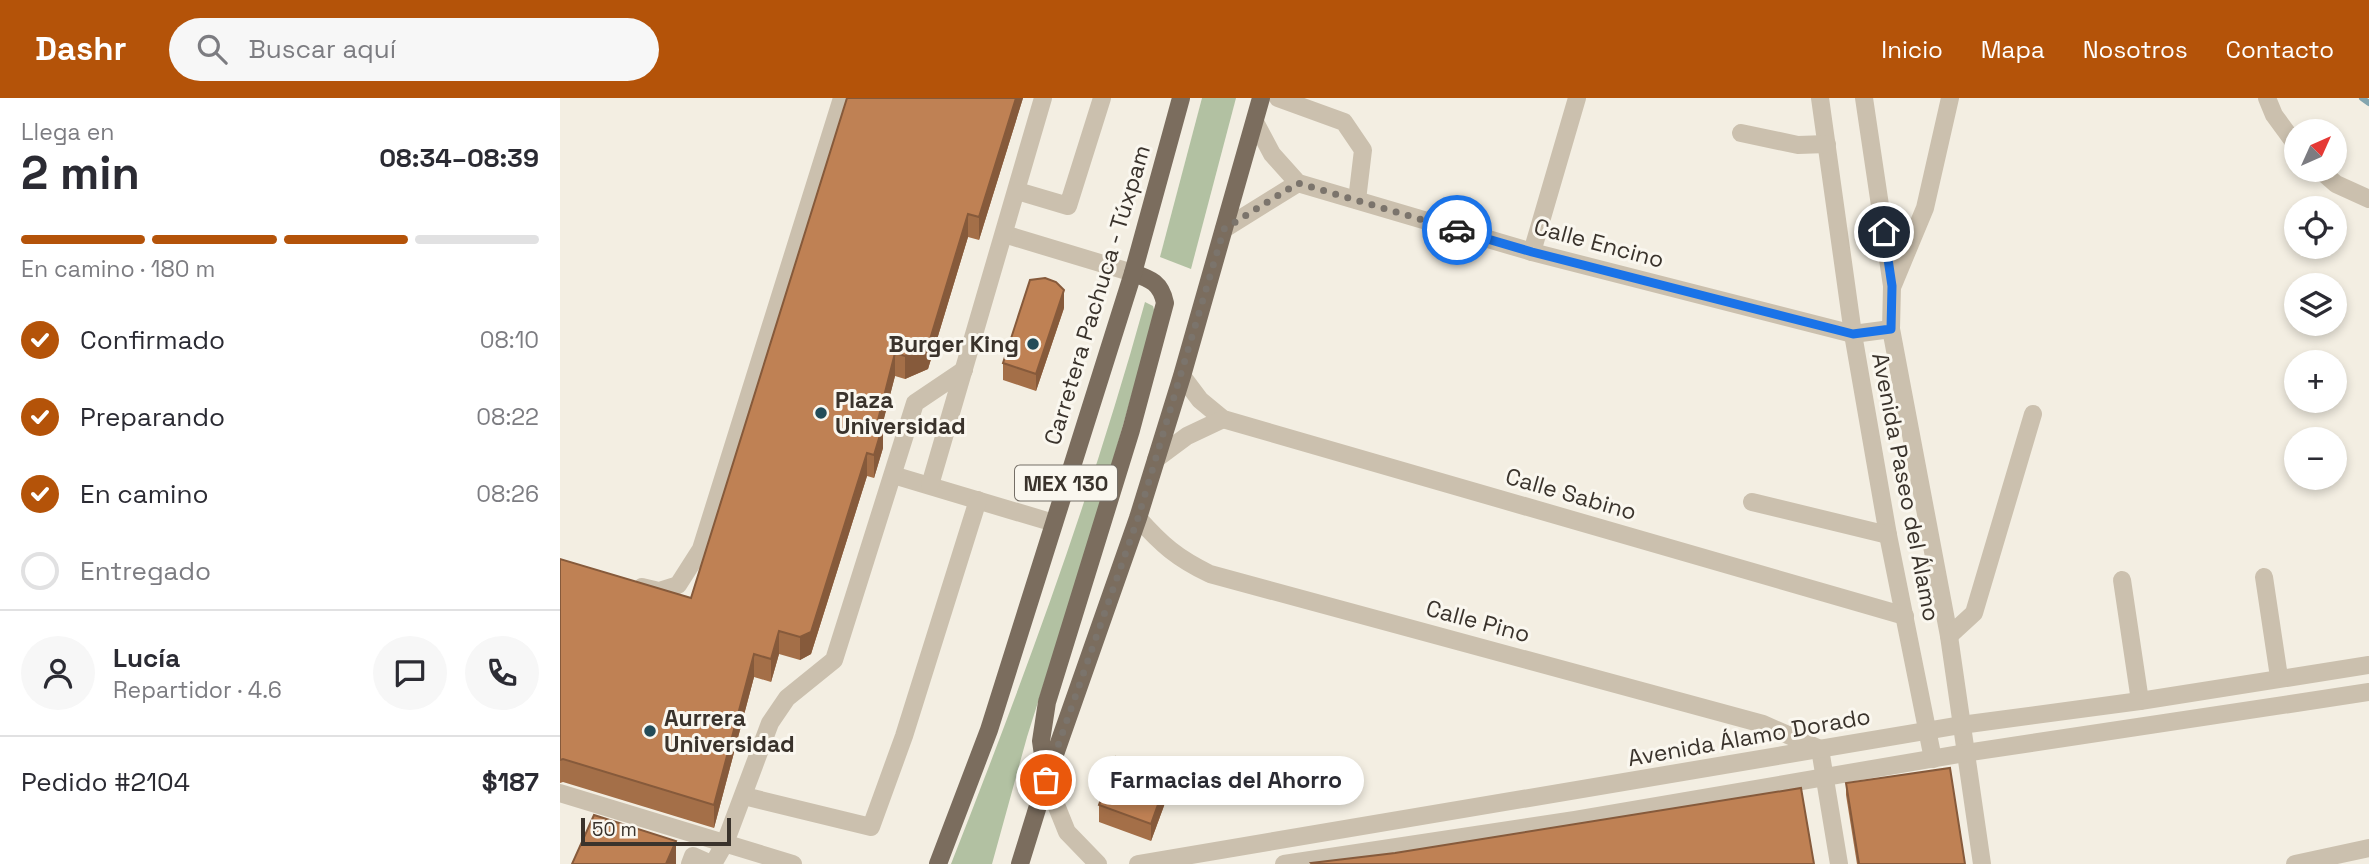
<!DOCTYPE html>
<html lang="es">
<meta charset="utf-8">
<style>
:root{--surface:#fff;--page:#f7f7f7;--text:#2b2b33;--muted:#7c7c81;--line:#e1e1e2;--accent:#b45309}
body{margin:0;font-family:"Space Grotesk",sans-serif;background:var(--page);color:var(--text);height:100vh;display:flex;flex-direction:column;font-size:26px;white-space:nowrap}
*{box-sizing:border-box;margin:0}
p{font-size:23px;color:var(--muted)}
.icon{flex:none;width:38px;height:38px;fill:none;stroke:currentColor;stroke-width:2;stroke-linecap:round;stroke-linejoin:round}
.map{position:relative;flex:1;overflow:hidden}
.sheet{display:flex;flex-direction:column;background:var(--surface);width:560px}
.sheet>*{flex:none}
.needle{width:46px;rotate:45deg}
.fabs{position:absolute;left:1724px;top:21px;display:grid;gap:14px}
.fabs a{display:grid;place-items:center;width:63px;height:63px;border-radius:50%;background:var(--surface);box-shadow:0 4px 10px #0003;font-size:35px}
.scale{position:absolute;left:21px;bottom:18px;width:150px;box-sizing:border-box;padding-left:7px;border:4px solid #3a332c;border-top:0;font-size:19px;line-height:24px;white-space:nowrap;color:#3a332c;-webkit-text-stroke:5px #faf7ef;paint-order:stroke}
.pin{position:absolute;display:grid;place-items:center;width:60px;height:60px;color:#fff;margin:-30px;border:4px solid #fff;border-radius:50%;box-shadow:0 2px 7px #0007}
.courier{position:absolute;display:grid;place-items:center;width:70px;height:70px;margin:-35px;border:5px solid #1a73e8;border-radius:50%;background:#fff;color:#222;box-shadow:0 2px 9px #0007}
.bubble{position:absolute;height:49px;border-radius:24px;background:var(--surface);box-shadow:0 4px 10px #0003;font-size:23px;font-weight:800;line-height:49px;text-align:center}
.headline em{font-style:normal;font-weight:800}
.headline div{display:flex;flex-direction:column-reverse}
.headline{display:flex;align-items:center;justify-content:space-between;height:119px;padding:0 21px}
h1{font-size:46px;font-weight:800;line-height:52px}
.bar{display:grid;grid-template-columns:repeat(4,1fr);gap:10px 7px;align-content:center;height:84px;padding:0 21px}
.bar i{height:9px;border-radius:5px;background:var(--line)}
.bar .active{background:var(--accent)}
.bar p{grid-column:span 4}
.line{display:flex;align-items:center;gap:18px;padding:0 21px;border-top:2px solid var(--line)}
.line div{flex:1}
.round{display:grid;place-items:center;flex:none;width:74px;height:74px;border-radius:37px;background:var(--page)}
ol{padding:0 21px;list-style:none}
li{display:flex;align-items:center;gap:21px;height:77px}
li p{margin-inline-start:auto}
li .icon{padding:7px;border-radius:50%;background:var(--accent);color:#fff;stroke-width:4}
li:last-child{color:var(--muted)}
li i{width:38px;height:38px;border:4px solid var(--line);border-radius:50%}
header{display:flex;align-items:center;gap:42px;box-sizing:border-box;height:98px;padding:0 35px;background:var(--accent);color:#fff}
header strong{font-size:33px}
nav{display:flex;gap:38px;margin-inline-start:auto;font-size:24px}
.search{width:490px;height:63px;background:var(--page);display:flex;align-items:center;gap:18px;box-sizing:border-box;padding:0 24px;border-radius:38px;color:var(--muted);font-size:26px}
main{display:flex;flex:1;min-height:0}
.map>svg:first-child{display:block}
.green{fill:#b2c1a2}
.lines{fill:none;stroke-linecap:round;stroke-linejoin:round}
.stream{stroke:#83a5ae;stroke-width:6}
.minor{stroke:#cbc0ae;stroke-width:18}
.major{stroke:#7b6d5e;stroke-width:18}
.wall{fill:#a46f48}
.shaded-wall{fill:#865a3b}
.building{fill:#bf8154;stroke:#865a3b;stroke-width:2}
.done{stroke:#7b746c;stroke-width:7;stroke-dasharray:0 12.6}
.route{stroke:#1a73e8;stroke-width:9}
.poi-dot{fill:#234c59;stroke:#faf7ef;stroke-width:2.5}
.labels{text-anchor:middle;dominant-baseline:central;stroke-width:6;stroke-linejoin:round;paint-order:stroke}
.shield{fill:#faf7ef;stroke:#746e66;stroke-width:2}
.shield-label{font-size:21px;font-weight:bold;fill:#3a332c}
.street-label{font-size:23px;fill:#3a332c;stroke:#faf7ef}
.poi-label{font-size:23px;font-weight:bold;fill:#3a332c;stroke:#faf7ef;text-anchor:start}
</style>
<header>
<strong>Dashr</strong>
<div class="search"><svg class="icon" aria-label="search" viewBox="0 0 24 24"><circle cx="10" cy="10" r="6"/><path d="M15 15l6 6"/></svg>Buscar aquí</div>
<nav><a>Inicio</a><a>Mapa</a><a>Nosotros</a><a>Contacto</a></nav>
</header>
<main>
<section class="sheet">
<div class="headline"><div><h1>2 min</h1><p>Llega en</p></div><em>08:34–08:39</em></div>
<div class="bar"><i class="active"></i><i class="active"></i><i class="active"></i><i></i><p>En camino · 180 m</p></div>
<ol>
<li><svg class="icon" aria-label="check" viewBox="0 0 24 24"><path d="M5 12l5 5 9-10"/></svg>Confirmado<p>08:10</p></li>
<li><svg class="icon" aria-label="check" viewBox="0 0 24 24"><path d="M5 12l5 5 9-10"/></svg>Preparando<p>08:22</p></li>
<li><svg class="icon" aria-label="check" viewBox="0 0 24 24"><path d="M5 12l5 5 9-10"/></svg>En camino<p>08:26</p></li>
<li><i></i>Entregado</li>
</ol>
<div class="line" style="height:126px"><a class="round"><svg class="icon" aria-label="person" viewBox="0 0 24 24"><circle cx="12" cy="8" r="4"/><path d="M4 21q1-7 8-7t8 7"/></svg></a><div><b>Lucía</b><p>Repartidor · 4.6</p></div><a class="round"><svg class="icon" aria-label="chat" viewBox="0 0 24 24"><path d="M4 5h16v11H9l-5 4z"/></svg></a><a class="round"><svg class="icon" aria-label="phone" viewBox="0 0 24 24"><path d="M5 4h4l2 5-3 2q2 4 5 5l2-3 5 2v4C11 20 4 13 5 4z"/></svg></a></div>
<div class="line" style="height:91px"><div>Pedido #2104</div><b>$187</b></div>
</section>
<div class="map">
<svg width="1809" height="766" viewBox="0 0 1809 766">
<rect width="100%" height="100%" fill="#f3eee2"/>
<!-- green -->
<g class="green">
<polygon points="642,0 676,0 631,171 600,159"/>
<path d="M585,204L593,208L595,215L542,401L467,639L432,766H391C464,581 532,396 585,204Z"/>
</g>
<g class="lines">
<!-- stream -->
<polyline class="stream" points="1802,0 1809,5"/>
<!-- minor -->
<g class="minor">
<polyline points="718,0 784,24 803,52 797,102"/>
<polyline points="1260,0 1293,236 1328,437 1373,661"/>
<polyline points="1304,0 1332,188 1331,231 1389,538 1422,766"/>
<polyline points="1707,0 1714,17 1736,47"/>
<polyline points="695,24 712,56 738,85 972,154 1293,236 1331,231"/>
<polyline points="1181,35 1238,47 1267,46"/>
<polyline points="1760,72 1776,86 1809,101"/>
<polyline points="457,93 508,108 542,0"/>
<polyline points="664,131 738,85"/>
<polyline points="444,136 573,175"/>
<polyline points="972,154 1017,0"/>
<polyline points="1333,187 1365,110 1390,0"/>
<polyline points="622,278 640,302 663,321 1345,518"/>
<polyline points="596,361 627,338 663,321"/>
<polyline points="333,377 494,425"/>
<polyline points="370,387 483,0"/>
<polyline points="1192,404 1328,437"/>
<path d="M578,420C602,447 617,460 650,476L1203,626L1260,651L1279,766"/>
<polyline points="1704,479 1719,579"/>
<polyline points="1562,482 1580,603"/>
<polyline points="82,489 99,493 118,487 141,451 282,0"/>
<polyline points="1389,538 1414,515 1473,316"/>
<polyline points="486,682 507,734 538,766"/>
<polyline points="0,695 233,766"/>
<polyline points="184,698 311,729 344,638 418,402"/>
<polyline points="130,766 133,758 151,766"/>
<polyline points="153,766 165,745 210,625 227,600 274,562 355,305 404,272"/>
<polyline points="578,766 1401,627 1580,603 1809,567"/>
<polyline points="724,766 1015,722 1405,655 1809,594"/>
<polyline points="1735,766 1809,750"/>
</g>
<!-- major -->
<g class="major">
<path d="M486,678L481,643L487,604L571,332L605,205C601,185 591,181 573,175"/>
<polyline points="378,766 429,632 573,175 621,0"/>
<polyline points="460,766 486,682 578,420 622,278 701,0"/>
</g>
</g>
<!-- wall -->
<g class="wall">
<polygon points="287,0 463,0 419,142 408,139 368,271 345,281 335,278 322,327 323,350 314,380 307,378 251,556 240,562 219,556 211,584 194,579 154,730 3,684 0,685 0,461 131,500"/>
<polygon points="504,210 476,293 443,282 443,265"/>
<polygon points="586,676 593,682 605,705 591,743 539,724 539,707"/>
<polygon points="1286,685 1405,766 1297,766 1286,697"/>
</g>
<!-- shaded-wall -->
<g class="shaded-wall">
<polygon points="456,0 463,0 419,142 419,119"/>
<polygon points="408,116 408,139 368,271 345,281 345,258"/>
<polygon points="504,192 504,210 476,293 476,276"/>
<polygon points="335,255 335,278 319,340 323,327 323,350 314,380 314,357 317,326"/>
<polygon points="307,355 307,378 251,556 240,562 240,539"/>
<polygon points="219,533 219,556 211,584 211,561"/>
<polygon points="194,556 194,579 154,730 154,707"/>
<polygon points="605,687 605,705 591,743 591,726"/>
<polygon points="116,743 116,766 106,766"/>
</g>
<!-- building -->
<g class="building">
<polygon points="287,0 456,0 419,119 408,116 368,248 345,258 335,255 317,326 323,327 314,357 307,355 251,534 240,539 219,533 211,561 194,556 154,707 3,661 0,662 0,461 131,500"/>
<polygon points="485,180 496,184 504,192 476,276 443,265 470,182"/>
<polygon points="556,659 586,670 584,676 593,679 592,682 605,687 591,726 539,707"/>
<polygon points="1390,670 1405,766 1299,766 1286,685"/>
<polygon points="1241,690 1254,766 752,766 751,765 835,755"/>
<polygon points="34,717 116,743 106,766 12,766"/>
</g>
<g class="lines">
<!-- done -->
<polyline class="done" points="486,682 578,420 664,131 738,85 897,132"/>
<!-- route -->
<polyline class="route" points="897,132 972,154 1293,236 1331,231 1332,188 1324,134"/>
</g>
<!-- markers -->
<g class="poi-dot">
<circle cx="473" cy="246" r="7"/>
<circle cx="261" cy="315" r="7"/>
<circle cx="90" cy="633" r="7"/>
</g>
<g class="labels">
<!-- shield labels -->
<rect class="shield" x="455" y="367.5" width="102" height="35" rx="5"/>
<g class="shield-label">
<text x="506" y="385">MEX 130</text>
</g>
<!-- street labels -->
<g class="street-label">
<text transform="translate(1039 145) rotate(15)">Calle Encino</text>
<text transform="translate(537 197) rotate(-73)">Carretera Pachuca - Túxpam</text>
<text transform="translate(1346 389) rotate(79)">Avenida Paseo del Álamo</text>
<text transform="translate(1011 396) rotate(16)">Calle Sabino</text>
<text transform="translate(918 523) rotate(15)">Calle Pino</text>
<text transform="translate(1189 639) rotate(-10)">Avenida Álamo Dorado</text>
</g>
<!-- poi labels -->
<g class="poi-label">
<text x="459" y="246" text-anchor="end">Burger King</text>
<text x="275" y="302">Plaza<tspan x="275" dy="26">Universidad</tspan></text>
<text x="104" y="620">Aurrera<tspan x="104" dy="26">Universidad</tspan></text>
</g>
</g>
</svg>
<div class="fabs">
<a><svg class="needle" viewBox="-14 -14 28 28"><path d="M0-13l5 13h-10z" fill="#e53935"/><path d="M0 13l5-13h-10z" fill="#7c7c81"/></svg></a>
<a><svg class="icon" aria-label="locate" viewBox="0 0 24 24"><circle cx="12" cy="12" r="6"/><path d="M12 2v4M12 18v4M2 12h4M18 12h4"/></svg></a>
<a><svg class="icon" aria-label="layers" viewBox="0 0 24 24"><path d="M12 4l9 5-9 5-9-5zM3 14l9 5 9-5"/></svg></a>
<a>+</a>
<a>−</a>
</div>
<div class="scale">50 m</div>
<div class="pin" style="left:486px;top:682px;background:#ea580c"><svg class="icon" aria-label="bag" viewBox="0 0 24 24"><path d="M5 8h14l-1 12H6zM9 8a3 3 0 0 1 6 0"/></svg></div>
<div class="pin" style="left:1324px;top:134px;background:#1f2937"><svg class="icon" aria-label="home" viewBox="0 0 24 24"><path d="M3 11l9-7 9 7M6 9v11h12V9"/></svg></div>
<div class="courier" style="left:897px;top:132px"><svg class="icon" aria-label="car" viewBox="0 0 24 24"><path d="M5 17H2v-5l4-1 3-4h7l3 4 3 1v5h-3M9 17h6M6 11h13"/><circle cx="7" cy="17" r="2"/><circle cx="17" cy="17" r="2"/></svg></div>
<div class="bubble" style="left:528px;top:658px;width:276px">Farmacias del Ahorro</div>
</div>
</main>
